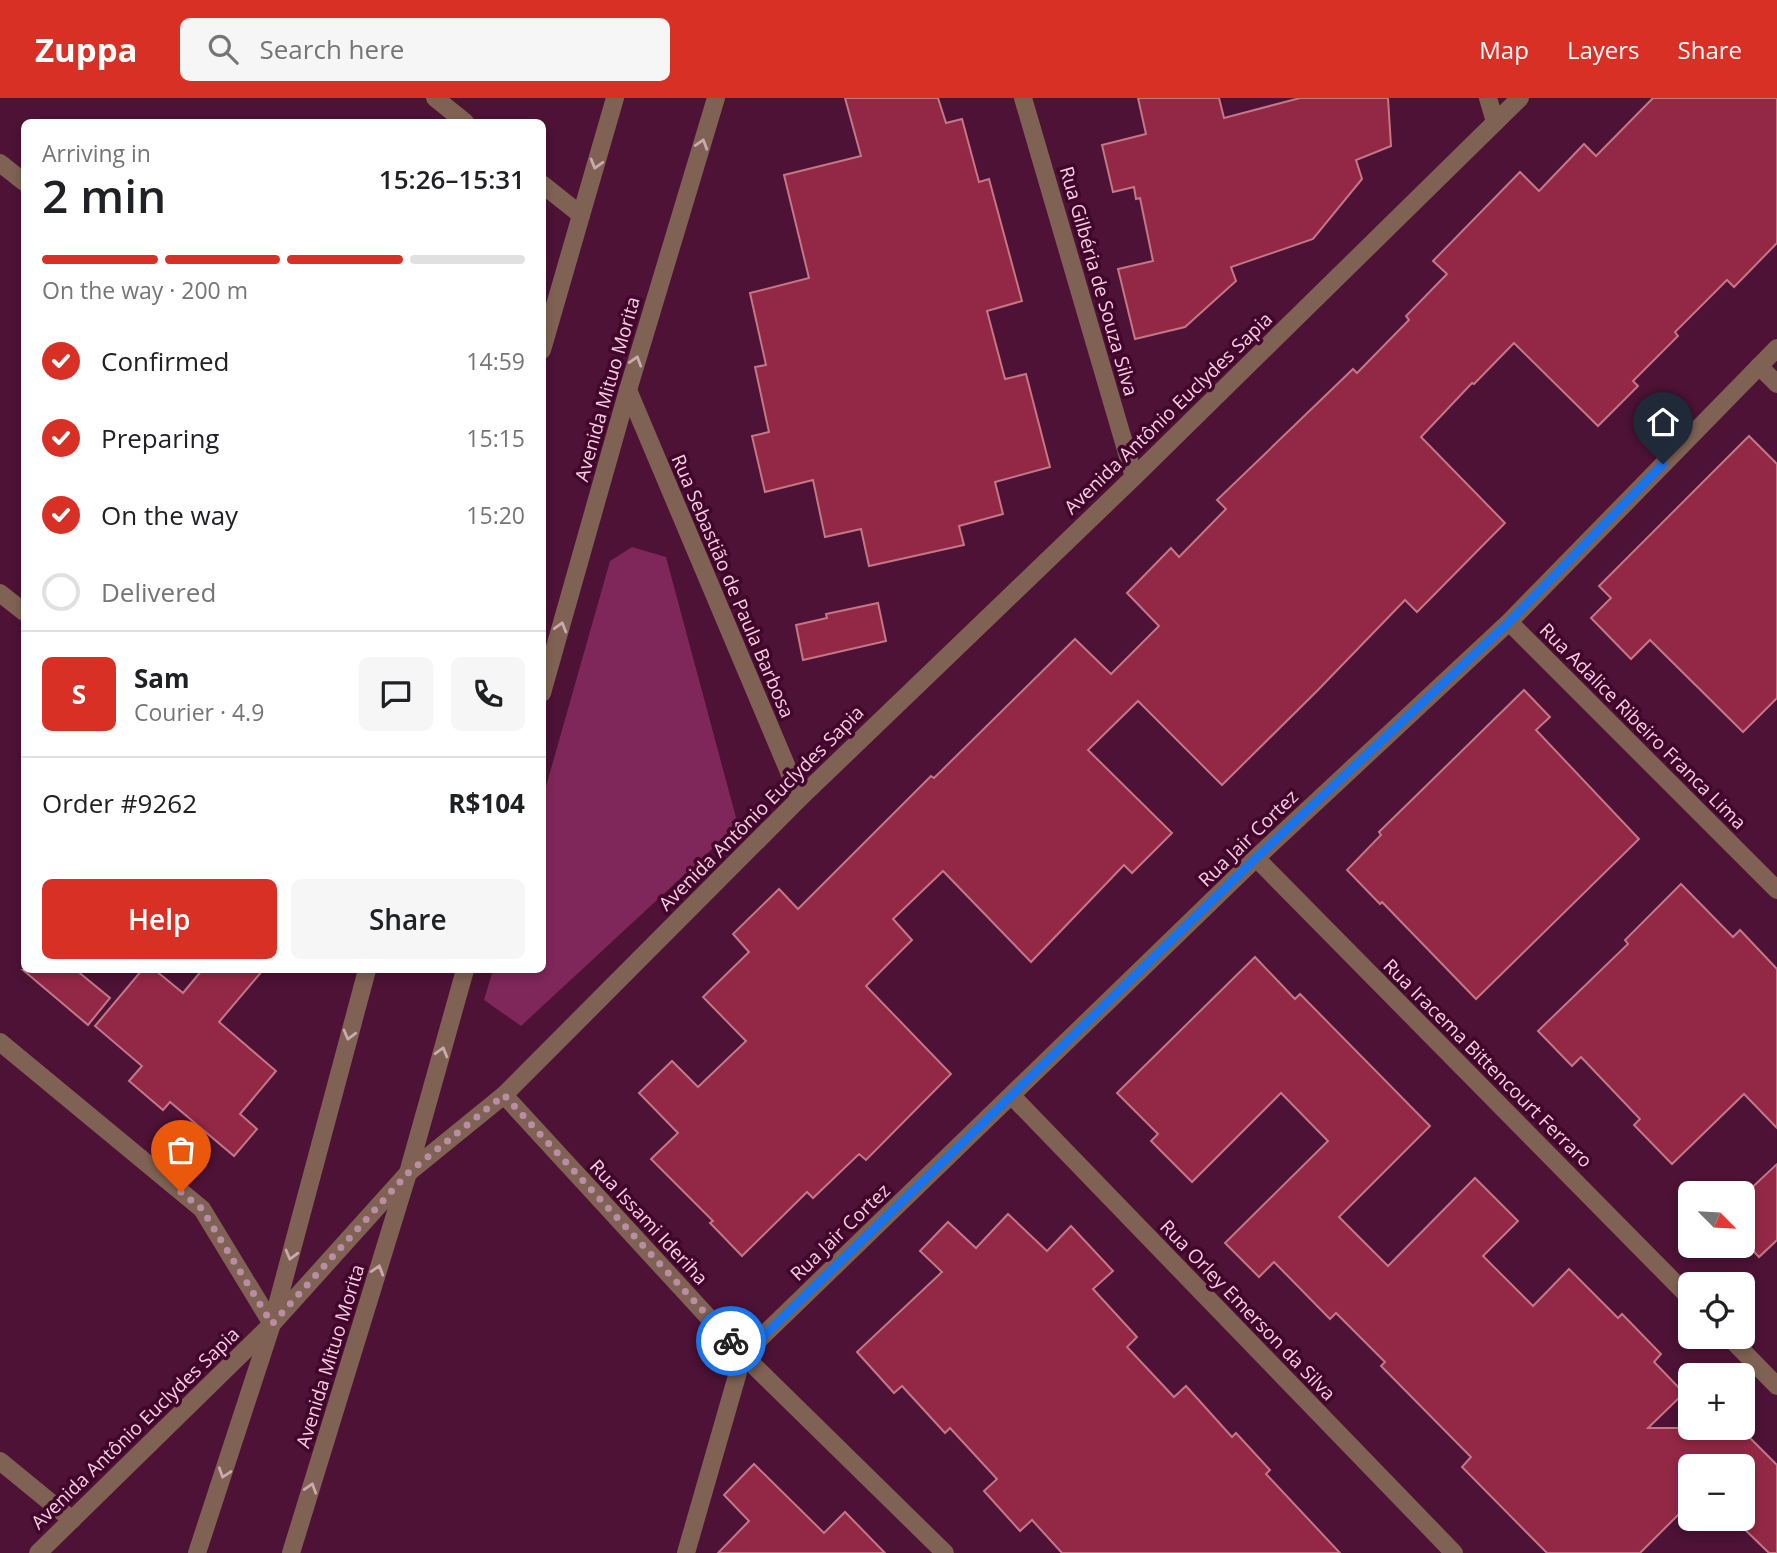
<!DOCTYPE html>
<meta charset="utf-8">
<style>
:root{--surface:#fff;--page:#f6f6f6;--text:#202124;--muted:#757577;--line:#e0e0e0;--accent:#d93025}
body{margin:0;font-family:"Open Sans",sans-serif;background:var(--page);color:var(--text);height:100vh;display:flex;flex-direction:column;font-size:26px;white-space:nowrap}
*{box-sizing:border-box;margin:0}
p{font-size:23px;color:var(--muted)}
.icon{flex:none;width:38px;height:38px;fill:none;stroke:currentColor;stroke-width:2;stroke-linecap:round;stroke-linejoin:round}
.map{position:relative;flex:1;overflow:hidden}
.sheet{position:absolute;left:21px;top:21px;width:525px;height:854px;display:flex;flex-direction:column;background:var(--surface);border-radius:10px;box-shadow:0 4px 10px #0003}
.sheet>*{flex:none}
.needle{width:46px;rotate:114deg}
.buttons{position:absolute;left:1678px;top:1083px;display:grid;gap:14px}
.buttons a{display:grid;place-items:center;width:77px;height:77px;border-radius:10px;background:var(--surface);box-shadow:0 4px 10px #0003;font-size:35px}
.pin{position:absolute;display:grid;place-items:center;width:60px;height:60px;color:#fff;margin:-72px -30px;border-radius:50% 50% 50% 0;rotate:-45deg;box-shadow:0 0 7px #0007}
.pin .icon{rotate:45deg}
.courier{position:absolute;display:grid;place-items:center;width:70px;height:70px;margin:-35px;border:5px solid #1a73e8;border-radius:50%;background:#fff;color:#222;box-shadow:0 2px 9px #0007}
.headline em{font-style:normal;font-weight:600}
.headline div{display:flex;flex-direction:column-reverse}
.headline{display:flex;align-items:center;justify-content:space-between;height:119px;padding:0 21px}
h1{font-size:46px;font-weight:600;line-height:52px}
.bar{display:grid;grid-template-columns:repeat(4,1fr);gap:10px 7px;align-content:center;height:84px;padding:0 21px}
.bar i{height:9px;border-radius:5px;background:var(--line)}
.bar .active{background:var(--accent)}
.bar p{grid-column:span 4}
.line{display:flex;align-items:center;gap:18px;padding:0 21px;border-top:2px solid var(--line)}
.line div{flex:1}
.round{display:grid;place-items:center;flex:none;width:74px;height:74px;border-radius:10px;background:var(--page)}
ol{padding:0 21px;list-style:none}
li{display:flex;align-items:center;gap:21px;height:77px}
li p{margin-inline-start:auto}
li .icon{padding:7px;border-radius:50%;background:var(--accent);color:#fff;stroke-width:4}
li:last-child{color:var(--muted)}
li i{width:38px;height:38px;border:4px solid var(--line);border-radius:50%}
.primary-button{display:flex;gap:14px;margin-top:auto;padding:14px 21px}
.primary-button a{flex:1;height:80px;border-radius:10px;background:var(--accent);color:#fff;font-size:28px;font-weight:600;line-height:80px;text-align:center}
.primary-button a+a{background:var(--page);color:var(--text)}
header{display:flex;align-items:center;gap:42px;box-sizing:border-box;height:98px;padding:0 35px;background:var(--accent);color:#fff}
header strong{font-size:33px}
nav{display:flex;gap:38px;margin-inline-start:auto;font-size:24px}
.search{width:490px;height:63px;background:var(--page);display:flex;align-items:center;gap:18px;box-sizing:border-box;padding:0 24px;border-radius:10px;color:var(--muted);font-size:26px}
.map>svg:first-child{display:block}
.green{fill:#7f265a}
.building{fill:#932746;stroke:#c47785;stroke-width:2}
.lines{fill:none;stroke-linecap:round;stroke-linejoin:round}
.minor{stroke:#7f6253;stroke-width:18}
.oneway{stroke:#cca9af}
.done{stroke:#bb8da5;stroke-width:7;stroke-dasharray:0 12.6}
.route{stroke:#1a73e8;stroke-width:9}
.labels{text-anchor:middle;dominant-baseline:central;stroke-width:7;stroke-linejoin:round;paint-order:stroke}
.street-label{font-size:19px;fill:#f6cfe1;stroke:#42052b}
</style>
<header>
<strong>Zuppa</strong>
<div class="search"><svg class="icon" aria-label="search" viewBox="0 0 24 24"><circle cx="10" cy="10" r="6"/><path d="M15 15l6 6"/></svg>Search here</div>
<nav><a>Map</a><a>Layers</a><a>Share</a></nav>
</header>
<div class="map">
<svg width="1777" height="1455" viewBox="0 0 1777 1455">
<rect width="100%" height="100%" fill="#4d1235"/>
<!-- green -->
<polygon class="green" points="632,449 666,459 738,727 521,928 484,902 493,872 542,872 543,699 610,463"/>
<!-- building -->
<g class="building">
<polygon points="845,0 938,0 946,25 962,21 979,84 989,81 1022,203 987,213 1005,281 1026,276 1050,369 995,384 1003,416 959,428 964,447 869,468 861,431 825,439 813,382 765,394 752,338 769,334 755,269 766,267 750,195 809,180 784,77 861,58"/>
<polygon points="1138,0 1219,0 1224,20 1300,0 1388,0 1391,48 1356,62 1362,81 1313,141 1231,169 1236,183 1185,229 1135,241 1118,171 1153,163 1140,100 1136,101 1134,89 1113,94 1102,47 1146,36"/>
<polygon points="1653,0 1777,0 1777,145 1734,189 1727,182 1675,234 1678,238 1633,283 1638,288 1598,328 1514,245 1474,286 1472,285 1421,339 1505,425 1417,514 1405,502 1317,593 1222,687 1138,603 1088,652 1172,735 1132,775 1124,767 1031,864 943,773 893,821 912,842 866,888 951,976 866,1062 859,1056 813,1100 807,1094 742,1158 710,1125 713,1123 651,1061 678,1035 639,995 672,963 698,989 746,943 703,899 749,854 733,836 779,791 798,811 931,678 934,680 1075,541 1111,576 1159,528 1127,495 1171,450 1179,459 1226,411 1217,402 1353,271 1357,275 1409,222 1406,218 1447,176 1433,163 1520,74 1539,93 1584,46 1596,58"/>
<polygon points="1749,338 1777,366 1777,600 1743,634 1650,542 1631,561 1591,520 1611,500 1599,488"/>
<polygon points="878,505 886,543 803,562 796,527 827,520 826,516"/>
<polygon points="1524,592 1550,619 1536,632 1639,741 1476,901 1382,804 1380,806 1347,772 1381,737 1379,734"/>
<polygon points="1681,786 1733,839 1740,832 1777,871 1777,1030 1744,996 1672,1066 1634,1027 1640,1021 1581,959 1572,968 1538,933 1628,846 1625,842"/>
<polygon points="1255,859 1295,901 1300,896 1430,1028 1339,1119 1388,1168 1475,1080 1518,1123 1483,1158 1533,1208 1569,1171 1618,1220 1622,1216 1661,1256 1654,1264 1684,1295 1648,1330 1740,1330 1777,1367 1777,1455 1769,1455 1734,1421 1743,1421 1743,1368 1690,1368 1690,1411 1687,1408 1640,1455 1547,1455 1462,1369 1471,1359 1381,1268 1385,1264 1336,1215 1330,1221 1274,1164 1259,1179 1225,1145 1328,1043 1281,995 1192,1084 1151,1043 1158,1036 1117,995"/>
<polygon points="23,872 76,872 110,900 88,927"/>
<polygon points="142,872 155,872 183,895 202,872 263,872 219,924 276,973 240,1016 257,1031 234,1058 170,1004 163,1012 129,983 142,968 95,928"/>
<polygon points="1777,1066 1777,1142 1759,1159 1743,1142 1743,1098"/>
<polygon points="1008,1116 1047,1153 1071,1128 1113,1173 1093,1191 1137,1239 1127,1249 1174,1299 1186,1288 1232,1339 1236,1335 1270,1372 1266,1376 1340,1455 1062,1455 1032,1422 1020,1433 984,1393 997,1381 950,1330 945,1335 902,1288 894,1295 857,1254 942,1174 920,1153 948,1124 976,1150"/>
<polygon points="754,1366 824,1435 845,1414 885,1455 718,1455 749,1423 724,1397"/>
</g>
<g class="lines">
<!-- minor -->
<g class="minor">
<polyline points="435,0 465,24"/>
<polyline points="1023,0 1134,379"/>
<polyline points="1488,0 1495,24"/>
<polyline points="0,65 24,84"/>
<polyline points="542,86 581,117"/>
<polyline points="542,252 615,0"/>
<polyline points="1759,268 1777,286"/>
<polyline points="628,292 800,700"/>
<polyline points="0,495 24,514"/>
<polyline points="1509,524 1777,792"/>
<polyline points="542,595 628,292 716,0"/>
<polyline points="1256,760 1690,1200"/>
<polyline points="0,944 202,1111 272,1226"/>
<polyline points="504,997 743,1257 945,1455"/>
<polyline points="1012,998 1454,1455"/>
<polyline points="1729,1239 1777,1288"/>
<polyline points="0,1363 72,1422"/>
<polyline points="38,1455 272,1226 408,1075 504,997 800,700 1134,379 1520,0"/>
<polyline points="197,1455 272,1226 367,872"/>
<polyline points="291,1455 408,1075 465,872"/>
<polyline points="686,1455 743,1257 1256,760 1509,524 1777,250"/>
</g>
</g>
<!-- one-way arrows -->
<defs><path id="oneway-chevron" d="M-2-3.5L2.5 0L-2 3.5" fill="none" stroke-width="1.6" stroke-linecap="round" stroke-linejoin="round" transform="scale(1.75)"/></defs>
<g class="oneway">
<use href="#oneway-chevron" transform="translate(702 46) rotate(-73)"/>
<use href="#oneway-chevron" transform="translate(596 66) rotate(106)"/>
<use href="#oneway-chevron" transform="translate(636 263) rotate(-73)"/>
<use href="#oneway-chevron" transform="translate(561 529) rotate(-74)"/>
<use href="#oneway-chevron" transform="translate(349 937) rotate(105)"/>
<use href="#oneway-chevron" transform="translate(442 954) rotate(-74)"/>
<use href="#oneway-chevron" transform="translate(291 1157) rotate(105)"/>
<use href="#oneway-chevron" transform="translate(378 1172) rotate(-73)"/>
<use href="#oneway-chevron" transform="translate(224 1375) rotate(108)"/>
<use href="#oneway-chevron" transform="translate(311 1390) rotate(-73)"/>
</g>
<g class="lines">
<!-- done -->
<polyline class="done" points="181,1094 202,1111 272,1226 408,1075 504,997 731,1243"/>
<!-- route -->
<polyline class="route" points="731,1243 744,1257 1256,760 1509,524 1663,366"/>
</g>
<g class="labels">
<!-- street labels -->
<g class="street-label">
<text transform="translate(1099 183) rotate(74)">Rua Gilbéria de Souza Silva</text>
<text transform="translate(607 291) rotate(-74)">Avenida Mituo Morita</text>
<text transform="translate(1168 315) rotate(-44)">Avenida Antônio Euclydes Sapia</text>
<text transform="translate(733 488) rotate(67)">Rua Sebastião de Paula Barbosa</text>
<text transform="translate(1643 628) rotate(45)">Rua Adalice Ribeiro Franca Lima</text>
<text transform="translate(761 710) rotate(-45)">Avenida Antônio Euclydes Sapia</text>
<text transform="translate(1248 740) rotate(-44)">Rua Jair Cortez</text>
<text transform="translate(1488 965) rotate(45)">Rua Iracema Bittencourt Ferraro</text>
<text transform="translate(649 1124) rotate(47)">Rua Issami Ideriha</text>
<text transform="translate(840 1134) rotate(-44)">Rua Jair Cortez</text>
<text transform="translate(1248 1212) rotate(46)">Rua Orley Emerson da Silva</text>
<text transform="translate(330 1258) rotate(-73)">Avenida Mituo Morita</text>
<text transform="translate(135 1330) rotate(-44)">Avenida Antônio Euclydes Sapia</text>
</g>
</g>
</svg>
<div class="buttons">
<a><svg class="needle" viewBox="-14 -14 28 28"><path d="M0-13l5 13h-10z" fill="#e53935"/><path d="M0 13l5-13h-10z" fill="#757577"/></svg></a>
<a><svg class="icon" aria-label="locate" viewBox="0 0 24 24"><circle cx="12" cy="12" r="6"/><path d="M12 2v4M12 18v4M2 12h4M18 12h4"/></svg></a>
<a>+</a>
<a>−</a>
</div>
<div class="pin" style="left:181px;top:1094px;background:#ea580c"><svg class="icon" aria-label="bag" viewBox="0 0 24 24"><path d="M5 8h14l-1 12H6zM9 8a3 3 0 0 1 6 0"/></svg></div>
<div class="pin" style="left:1663px;top:366px;background:#1f2937"><svg class="icon" aria-label="home" viewBox="0 0 24 24"><path d="M3 11l9-7 9 7M6 9v11h12V9"/></svg></div>
<div class="courier" style="left:731px;top:1243px"><svg class="icon" aria-label="bike" viewBox="0 0 24 24"><circle cx="6" cy="16" r="4"/><circle cx="18" cy="16" r="4"/><path d="M6 16l4-8h5l3 8M10 8l3 8H6M13 5h3"/></svg></div>
<section class="sheet">
<div class="headline"><div><h1>2 min</h1><p>Arriving in</p></div><em>15:26–15:31</em></div>
<div class="bar"><i class="active"></i><i class="active"></i><i class="active"></i><i></i><p>On the way · 200 m</p></div>
<ol>
<li><svg class="icon" aria-label="check" viewBox="0 0 24 24"><path d="M5 12l5 5 9-10"/></svg>Confirmed<p>14:59</p></li>
<li><svg class="icon" aria-label="check" viewBox="0 0 24 24"><path d="M5 12l5 5 9-10"/></svg>Preparing<p>15:15</p></li>
<li><svg class="icon" aria-label="check" viewBox="0 0 24 24"><path d="M5 12l5 5 9-10"/></svg>On the way<p>15:20</p></li>
<li><i></i>Delivered</li>
</ol>
<div class="line" style="height:126px"><b class="round" style="background:var(--accent);color:#fff">S</b><div><b>Sam</b><p>Courier · 4.9</p></div><a class="round"><svg class="icon" aria-label="chat" viewBox="0 0 24 24"><path d="M4 5h16v11H9l-5 4z"/></svg></a><a class="round"><svg class="icon" aria-label="phone" viewBox="0 0 24 24"><path d="M5 4h4l2 5-3 2q2 4 5 5l2-3 5 2v4C11 20 4 13 5 4z"/></svg></a></div>
<div class="line" style="height:91px"><div>Order #9262</div><b>R$104</b></div>
<div class="primary-button"><a>Help</a><a>Share</a></div>
</section>
</div>
